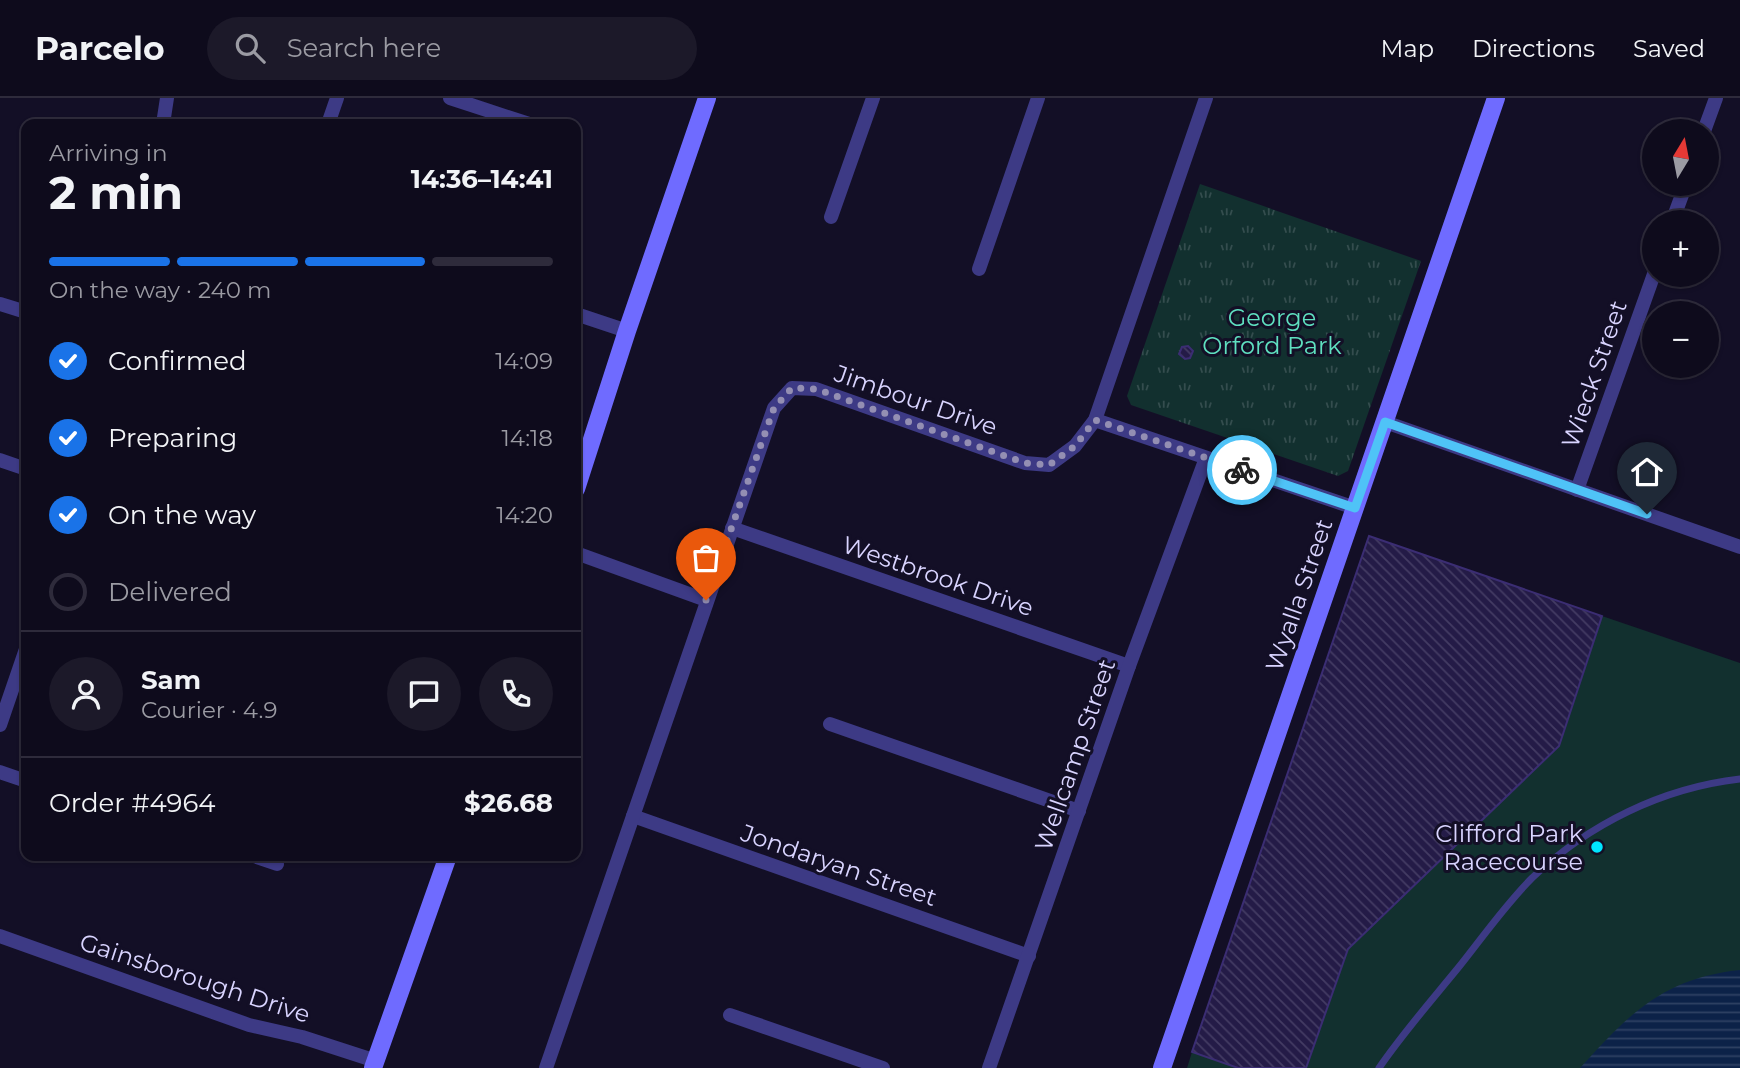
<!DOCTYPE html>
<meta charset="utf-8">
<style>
:root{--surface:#0e0b1c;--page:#1c1929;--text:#f1f3f6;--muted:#9b9ba3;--line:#2e2b3b;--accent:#1a73e8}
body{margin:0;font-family:Montserrat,sans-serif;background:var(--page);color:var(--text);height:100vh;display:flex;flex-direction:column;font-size:26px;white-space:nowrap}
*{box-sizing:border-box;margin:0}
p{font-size:23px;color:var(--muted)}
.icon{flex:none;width:38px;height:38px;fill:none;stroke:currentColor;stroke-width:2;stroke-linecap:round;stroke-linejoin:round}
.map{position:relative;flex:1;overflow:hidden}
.drawer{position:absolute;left:21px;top:21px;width:560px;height:742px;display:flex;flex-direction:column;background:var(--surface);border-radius:14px;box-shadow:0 2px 5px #0004,0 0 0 2px var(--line)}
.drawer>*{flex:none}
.needle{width:46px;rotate:10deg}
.fabs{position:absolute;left:1642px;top:21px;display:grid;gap:14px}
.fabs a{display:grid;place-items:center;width:77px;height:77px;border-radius:50%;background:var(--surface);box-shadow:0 2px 5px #0004,0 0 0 2px var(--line);font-size:35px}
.pin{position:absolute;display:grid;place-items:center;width:60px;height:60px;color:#fff;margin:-72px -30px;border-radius:50% 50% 50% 0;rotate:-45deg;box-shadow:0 0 7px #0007}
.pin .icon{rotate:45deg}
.courier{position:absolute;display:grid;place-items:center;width:70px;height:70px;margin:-35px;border:5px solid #4fc3f7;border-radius:50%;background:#fff;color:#222;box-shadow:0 2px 9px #0007}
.head em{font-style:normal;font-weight:700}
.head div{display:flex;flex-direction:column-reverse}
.head{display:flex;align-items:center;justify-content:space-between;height:119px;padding:0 28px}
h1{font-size:46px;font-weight:700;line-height:52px}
.bar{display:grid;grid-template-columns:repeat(4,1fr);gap:10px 7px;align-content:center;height:84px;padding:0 28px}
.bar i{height:9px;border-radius:5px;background:var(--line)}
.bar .on{background:var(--accent)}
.bar p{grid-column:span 4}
.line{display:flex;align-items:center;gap:18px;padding:0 28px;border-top:2px solid var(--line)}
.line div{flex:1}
.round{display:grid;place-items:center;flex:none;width:74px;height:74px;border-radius:37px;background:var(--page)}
ol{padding:0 28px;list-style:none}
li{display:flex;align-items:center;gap:21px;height:77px}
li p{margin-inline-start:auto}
li .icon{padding:7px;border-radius:50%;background:var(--accent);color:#fff;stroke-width:4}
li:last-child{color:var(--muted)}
li i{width:38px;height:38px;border:4px solid var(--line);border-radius:50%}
header{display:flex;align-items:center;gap:42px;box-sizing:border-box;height:98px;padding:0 35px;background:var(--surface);border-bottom:2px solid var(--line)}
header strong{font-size:33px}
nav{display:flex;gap:38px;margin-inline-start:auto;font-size:24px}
.search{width:490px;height:63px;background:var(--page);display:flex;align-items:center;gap:18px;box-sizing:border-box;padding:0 24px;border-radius:38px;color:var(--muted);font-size:26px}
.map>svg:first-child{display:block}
.green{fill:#12302f}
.park{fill:url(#park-tufts)}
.water{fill:url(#water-rules)}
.building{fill:url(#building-back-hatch);stroke:#3b2d73;stroke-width:2}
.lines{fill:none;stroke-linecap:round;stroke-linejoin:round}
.lane{stroke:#3d3a85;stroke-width:7}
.street{stroke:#3d3a85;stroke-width:14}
.secondary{stroke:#6f6bff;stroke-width:18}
.done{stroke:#948fb3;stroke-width:7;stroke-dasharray:0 12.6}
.route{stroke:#4fc3f7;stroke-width:9}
.poi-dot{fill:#00e5ff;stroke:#130f26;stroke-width:2.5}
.labels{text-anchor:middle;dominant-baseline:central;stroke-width:6;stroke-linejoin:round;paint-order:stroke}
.park-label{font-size:24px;fill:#5fe0c0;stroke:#130f26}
.street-label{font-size:24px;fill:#d9d4ff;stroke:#130f26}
.poi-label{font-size:24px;fill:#d9d4ff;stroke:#130f26;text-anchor:end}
</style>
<header>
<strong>Parcelo</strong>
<div class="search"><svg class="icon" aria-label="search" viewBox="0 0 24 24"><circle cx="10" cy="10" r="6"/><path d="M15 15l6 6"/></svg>Search here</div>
<nav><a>Map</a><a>Directions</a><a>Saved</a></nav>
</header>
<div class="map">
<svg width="1740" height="970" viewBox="0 0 1740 970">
<defs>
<pattern id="park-tufts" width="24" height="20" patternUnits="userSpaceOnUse" patternTransform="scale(1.75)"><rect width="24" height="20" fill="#12302f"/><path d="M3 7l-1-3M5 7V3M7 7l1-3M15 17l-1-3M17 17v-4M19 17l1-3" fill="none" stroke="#344d4e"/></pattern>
<pattern id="water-rules" width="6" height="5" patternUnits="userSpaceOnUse" patternTransform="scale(1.75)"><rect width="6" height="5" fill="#0c2248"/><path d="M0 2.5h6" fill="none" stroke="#2f4163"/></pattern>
<pattern id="building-back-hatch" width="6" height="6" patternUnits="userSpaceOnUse" patternTransform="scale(1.75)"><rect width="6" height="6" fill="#241b47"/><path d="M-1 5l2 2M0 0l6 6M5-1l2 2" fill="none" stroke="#433b63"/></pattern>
</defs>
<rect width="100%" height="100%" fill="#130f26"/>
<!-- green -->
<g class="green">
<polygon points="1602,518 1740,565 1740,970 1306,970 1348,851 1558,648"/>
<polygon points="1192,954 1238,970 1187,970"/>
</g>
<!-- park -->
<polygon class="park" points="1200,86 1421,163 1348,373 1338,378 1131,307 1127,298"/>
<!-- water -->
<path class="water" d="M1740,872V970H1580C1629,916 1663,880 1740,872Z"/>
<!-- building -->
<g class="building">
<polygon points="1188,248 1193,253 1190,260 1185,261 1179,256 1182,249"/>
<polygon points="1369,438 1602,518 1559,648 1348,851 1306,970 1238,970 1192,954"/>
</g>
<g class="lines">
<!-- lane -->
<path class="lane" d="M1379,970C1403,935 1431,903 1458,870C1482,840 1505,807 1532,780C1589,726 1662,690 1740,681"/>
<!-- street -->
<g class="street">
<polyline points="450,0 529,26"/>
<polyline points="163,26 167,0"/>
<polyline points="328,26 337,0"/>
<polyline points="1704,33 1716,0"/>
<polyline points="831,119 873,0"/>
<polyline points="1672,124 1686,86"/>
<polyline points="979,171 1038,0"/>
<polyline points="0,206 26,214"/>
<polyline points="576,216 627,233"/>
<polyline points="1095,322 1355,410"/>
<polyline points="1385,324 1740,449"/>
<polyline points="0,362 26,371"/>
<polyline points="1577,392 1654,176"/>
<polyline points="732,430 1129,568"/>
<polyline points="576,455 706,502"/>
<polyline points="830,626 1079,713"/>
<polyline points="0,627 26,551"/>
<polyline points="0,674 26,683"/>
<polyline points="633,718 1029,858"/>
<polyline points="254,758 277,766"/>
<polyline points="0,838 249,927 302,939 376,963"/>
<polyline points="730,917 883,970"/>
<polyline points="546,970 774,310 792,290 816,291 1025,365 1049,367 1075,348 1095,322 1206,0"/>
<polyline points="989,970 1129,568 1206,360"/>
</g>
<!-- secondary -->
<g class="secondary">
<polyline points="576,391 627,233 707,0"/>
<polyline points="373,970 448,758"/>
<polyline points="1162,970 1496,0"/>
</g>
</g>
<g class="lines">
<!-- done -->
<polyline class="done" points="706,502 774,310 792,290 816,291 1025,365 1049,367 1075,348 1095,322 1242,372"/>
<!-- route -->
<polyline class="route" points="1242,372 1355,410 1385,324 1647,416"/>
</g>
<!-- markers -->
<circle class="poi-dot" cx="1597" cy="749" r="7"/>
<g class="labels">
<!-- park labels -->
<g class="park-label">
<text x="1272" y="219">George<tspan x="1272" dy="28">Orford Park</tspan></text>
</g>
<!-- street labels -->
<g class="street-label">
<text transform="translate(1594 276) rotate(-71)">Wieck Street</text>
<text transform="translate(916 302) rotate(19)">Jimbour Drive</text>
<text transform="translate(938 478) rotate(19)">Westbrook Drive</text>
<text transform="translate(1299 497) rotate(-71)">Wyalla Street</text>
<text transform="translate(1075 657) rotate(-71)">Wellcamp Street</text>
<text transform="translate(839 767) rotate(19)">Jondaryan Street</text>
<text transform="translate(195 880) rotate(18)">Gainsborough Drive</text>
</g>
<!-- poi labels -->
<g class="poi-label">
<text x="1583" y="735">Clifford Park<tspan x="1583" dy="28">Racecourse</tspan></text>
</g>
</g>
</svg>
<div class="fabs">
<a><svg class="needle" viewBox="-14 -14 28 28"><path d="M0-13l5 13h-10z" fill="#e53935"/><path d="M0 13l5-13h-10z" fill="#9b9ba3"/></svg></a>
<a>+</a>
<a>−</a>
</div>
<div class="pin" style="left:706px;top:502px;background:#ea580c"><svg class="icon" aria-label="bag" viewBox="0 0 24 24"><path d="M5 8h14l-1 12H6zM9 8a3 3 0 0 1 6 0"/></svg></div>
<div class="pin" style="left:1647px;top:416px;background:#1f2937"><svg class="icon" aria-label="home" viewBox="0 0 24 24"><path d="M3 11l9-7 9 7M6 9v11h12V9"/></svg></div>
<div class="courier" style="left:1242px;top:372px"><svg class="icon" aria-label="bike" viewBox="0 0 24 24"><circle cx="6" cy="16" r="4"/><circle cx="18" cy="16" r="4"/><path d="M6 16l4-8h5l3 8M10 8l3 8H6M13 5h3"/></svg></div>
<section class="drawer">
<div class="head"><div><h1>2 min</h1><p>Arriving in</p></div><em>14:36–14:41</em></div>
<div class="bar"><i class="on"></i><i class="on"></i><i class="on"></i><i></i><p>On the way · 240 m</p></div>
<ol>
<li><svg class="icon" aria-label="check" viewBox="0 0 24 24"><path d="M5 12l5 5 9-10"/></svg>Confirmed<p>14:09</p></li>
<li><svg class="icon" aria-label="check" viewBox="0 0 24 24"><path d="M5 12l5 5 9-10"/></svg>Preparing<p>14:18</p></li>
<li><svg class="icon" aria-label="check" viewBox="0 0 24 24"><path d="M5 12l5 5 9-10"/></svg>On the way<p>14:20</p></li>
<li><i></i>Delivered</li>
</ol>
<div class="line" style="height:126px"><a class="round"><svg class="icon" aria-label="person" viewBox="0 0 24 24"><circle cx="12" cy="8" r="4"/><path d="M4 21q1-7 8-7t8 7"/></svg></a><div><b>Sam</b><p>Courier · 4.9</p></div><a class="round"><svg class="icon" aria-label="chat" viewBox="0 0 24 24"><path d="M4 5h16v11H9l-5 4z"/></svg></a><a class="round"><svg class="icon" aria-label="phone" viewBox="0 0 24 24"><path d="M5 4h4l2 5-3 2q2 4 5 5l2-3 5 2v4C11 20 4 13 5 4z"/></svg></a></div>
<div class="line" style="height:91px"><div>Order #4964</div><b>$26.68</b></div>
</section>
</div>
